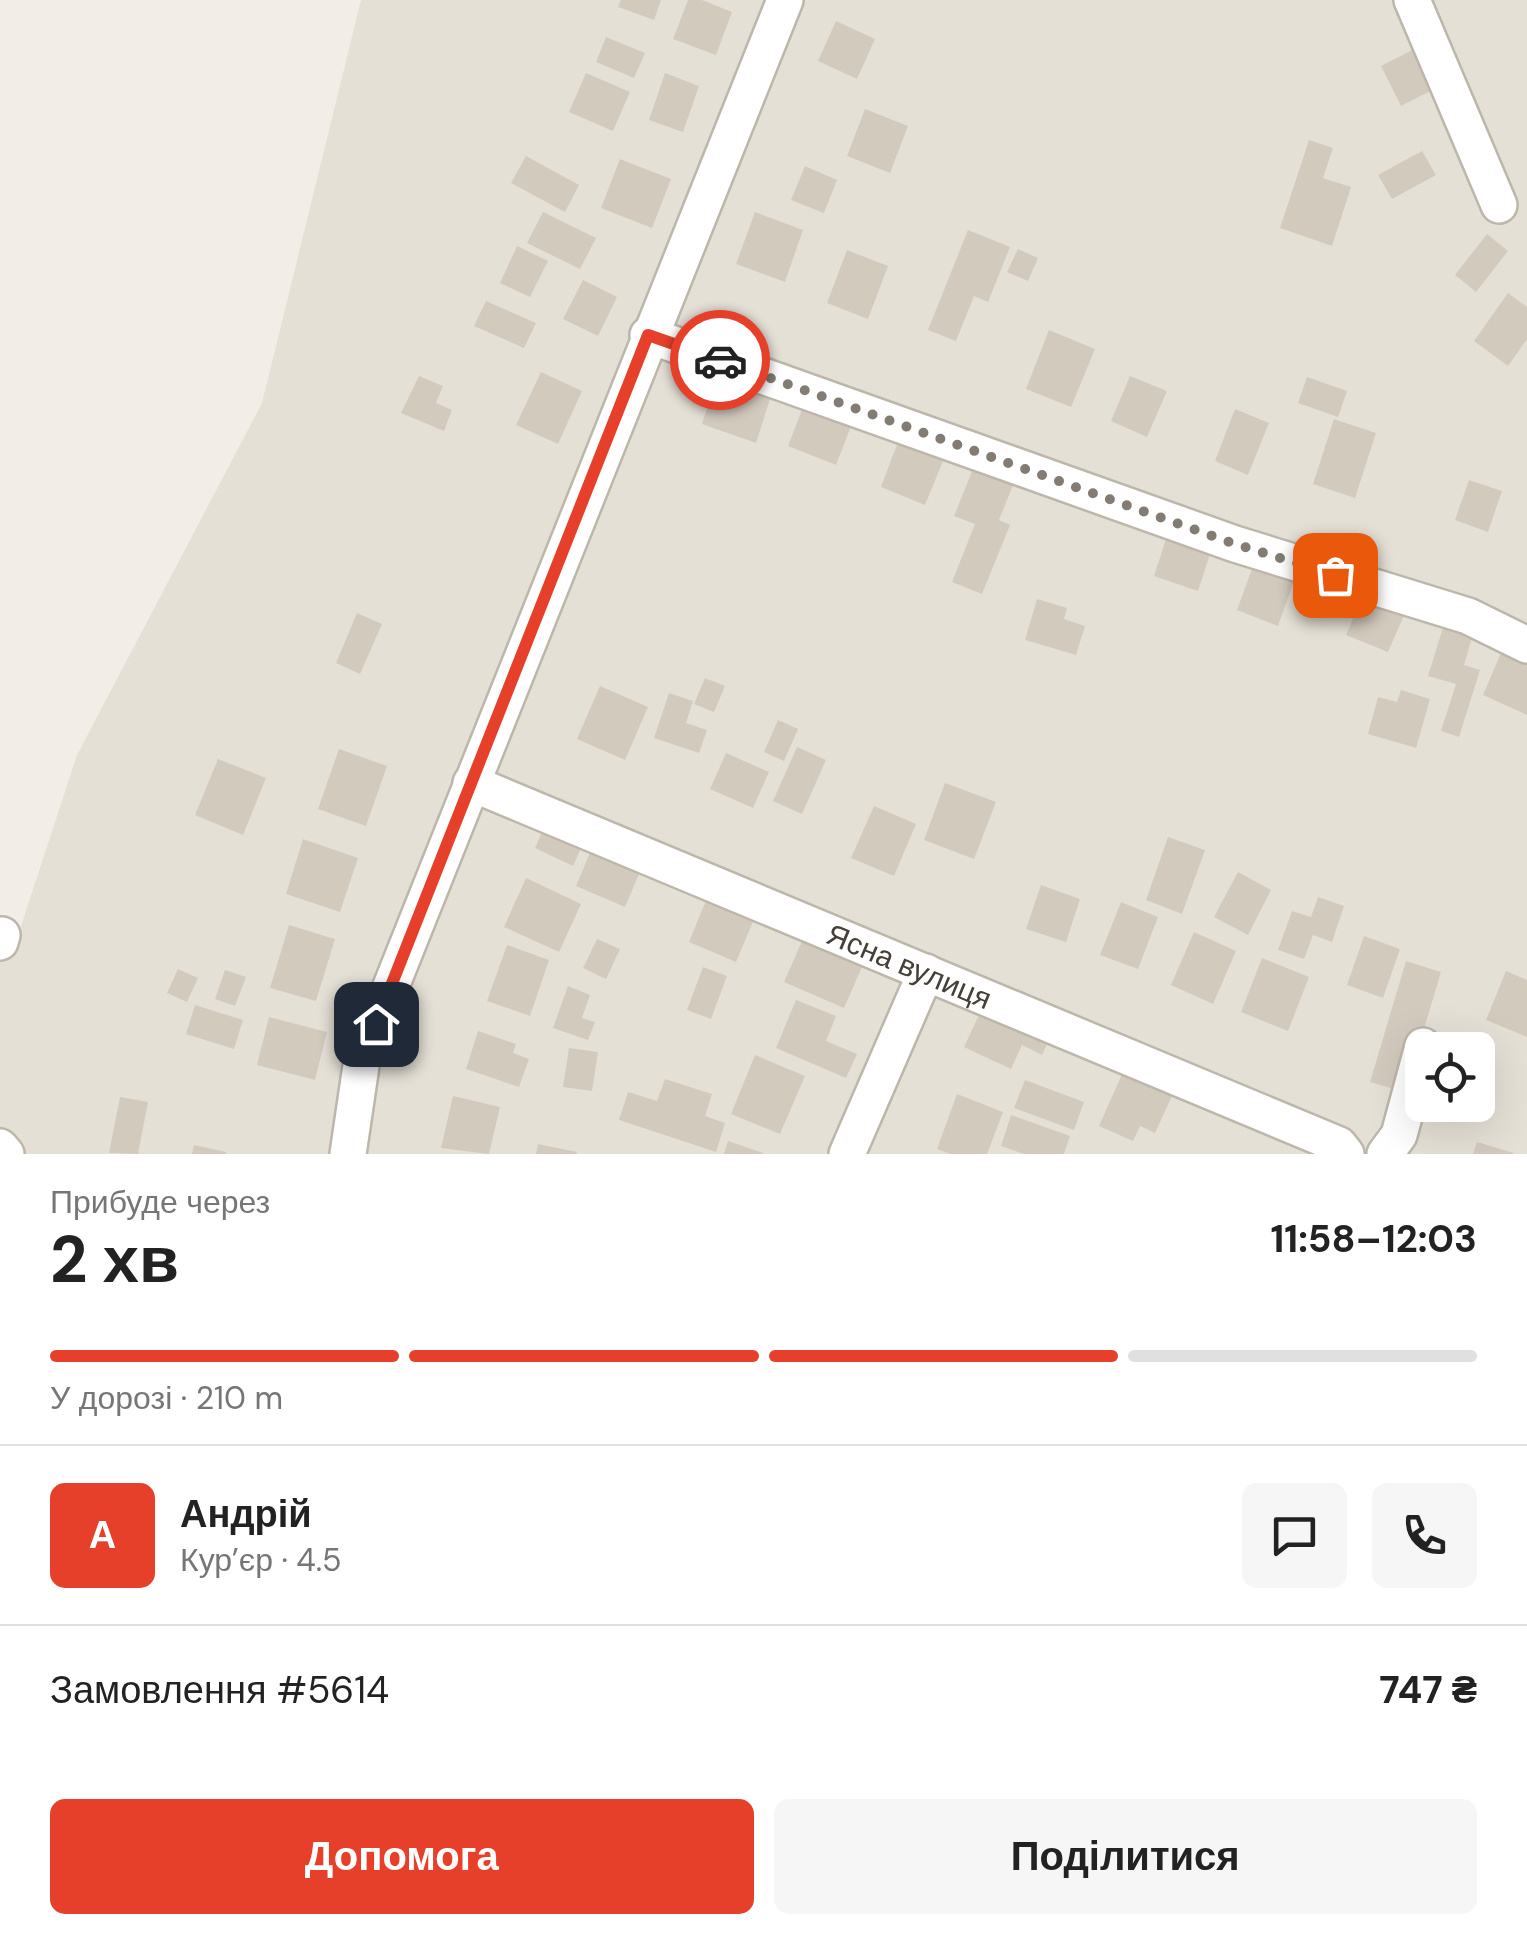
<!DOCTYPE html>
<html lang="uk">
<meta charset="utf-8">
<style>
:root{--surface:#fff;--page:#f6f6f6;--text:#222;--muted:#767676;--line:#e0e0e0;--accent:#e7402a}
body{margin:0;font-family:"DM Sans",sans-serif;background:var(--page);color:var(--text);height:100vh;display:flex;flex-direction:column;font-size:38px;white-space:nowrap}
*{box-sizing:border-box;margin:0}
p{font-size:32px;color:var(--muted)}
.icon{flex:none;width:55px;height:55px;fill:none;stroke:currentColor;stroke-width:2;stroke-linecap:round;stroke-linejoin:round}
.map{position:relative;height:1154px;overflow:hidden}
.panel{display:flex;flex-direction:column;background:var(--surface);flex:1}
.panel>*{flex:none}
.fabs{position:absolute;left:1405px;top:1032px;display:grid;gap:20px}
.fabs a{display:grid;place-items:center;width:90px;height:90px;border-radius:15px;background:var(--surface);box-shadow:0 10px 40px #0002;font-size:50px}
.pin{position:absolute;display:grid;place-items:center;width:85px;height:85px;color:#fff;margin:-42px;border-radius:20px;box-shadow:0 5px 15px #0006}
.courier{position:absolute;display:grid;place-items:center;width:100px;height:100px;margin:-50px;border:8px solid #e7402a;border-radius:50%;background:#fff;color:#222;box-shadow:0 2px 12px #0007}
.summary em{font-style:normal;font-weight:700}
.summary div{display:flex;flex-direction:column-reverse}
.summary{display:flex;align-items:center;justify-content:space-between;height:170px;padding:0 50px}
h1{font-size:65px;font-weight:700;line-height:75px}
.bar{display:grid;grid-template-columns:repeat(4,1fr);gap:15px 10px;align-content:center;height:120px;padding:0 50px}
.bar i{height:12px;border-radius:8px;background:var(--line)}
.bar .selected{background:var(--accent)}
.bar p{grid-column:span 4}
.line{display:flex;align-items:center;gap:25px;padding:0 50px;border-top:2px solid var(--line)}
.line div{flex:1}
.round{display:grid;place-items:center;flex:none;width:105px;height:105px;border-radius:15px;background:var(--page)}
.button{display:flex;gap:20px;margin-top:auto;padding:20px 50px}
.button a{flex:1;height:115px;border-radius:15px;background:var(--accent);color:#fff;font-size:40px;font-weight:700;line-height:115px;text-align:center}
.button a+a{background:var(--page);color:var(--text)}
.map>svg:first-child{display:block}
.residential{fill:#e5e0d6;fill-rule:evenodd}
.building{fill:#d3cabe}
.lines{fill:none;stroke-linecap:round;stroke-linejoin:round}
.minor-casing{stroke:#bdb6ab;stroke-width:40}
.minor{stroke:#fff;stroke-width:35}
.done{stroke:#827c75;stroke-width:10;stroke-dasharray:0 18}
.route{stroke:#e7402a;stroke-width:12}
.labels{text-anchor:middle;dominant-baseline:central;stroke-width:9;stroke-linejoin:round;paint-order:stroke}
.street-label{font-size:30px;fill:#453f37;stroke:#fff}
</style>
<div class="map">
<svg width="1527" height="1154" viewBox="0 0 1527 1154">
<rect width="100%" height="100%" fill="#f2eee7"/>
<!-- residential -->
<path class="residential" d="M361,0H1527V1154H0V916L20,929L77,755L262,403ZM1422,1050H1478V1105H1422Z"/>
<!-- building -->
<g class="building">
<polygon points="621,0 661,0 654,20 618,7"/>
<polygon points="688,0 702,0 732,12 716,55 673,39"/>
<polygon points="836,21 875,39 857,79 818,61"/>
<polygon points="606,37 645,53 634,78 596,62"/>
<polygon points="1416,48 1436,88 1401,106 1381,66"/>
<polygon points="586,73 630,92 613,131 569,112"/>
<polygon points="665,73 699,86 683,132 649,120"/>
<polygon points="865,109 908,126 890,173 847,156"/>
<polygon points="1309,140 1333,148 1323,178 1351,187 1332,246 1280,228"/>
<polygon points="1422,151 1436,175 1392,199 1378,175"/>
<polygon points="526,156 579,185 565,212 511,183"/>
<polygon points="620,159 671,179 652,228 601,208"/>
<polygon points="805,166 837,180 824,213 791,200"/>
<polygon points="543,212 596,238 580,269 527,243"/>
<polygon points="755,212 803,230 785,282 736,264"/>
<polygon points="968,230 1010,247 988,302 974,296 956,341 928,330"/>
<polygon points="1487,234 1508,251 1476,292 1455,275"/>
<polygon points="517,246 548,261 530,297 500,283"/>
<polygon points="1018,249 1038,258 1028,281 1007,272"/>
<polygon points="847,250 888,266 868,319 827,303"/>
<polygon points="583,280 617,297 598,336 563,319"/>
<polygon points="1508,293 1527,307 1527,339 1508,366 1474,341"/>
<polygon points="486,301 536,323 524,348 474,326"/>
<polygon points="1049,330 1095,349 1071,407 1026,389"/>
<polygon points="541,372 582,391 558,444 516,425"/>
<polygon points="718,374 772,393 756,443 702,424"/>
<polygon points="419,376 443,386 436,403 452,410 444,431 401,413"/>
<polygon points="1130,376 1167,391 1147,437 1111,421"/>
<polygon points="1307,377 1347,391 1338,417 1298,403"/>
<polygon points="805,402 853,421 836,465 788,446"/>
<polygon points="1235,409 1269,423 1248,475 1215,461"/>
<polygon points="1334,419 1376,433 1355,498 1313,484"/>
<polygon points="898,442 943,461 925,505 881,487"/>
<polygon points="975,464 1015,480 999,520 1010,525 982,594 952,582 975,524 954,516"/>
<polygon points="1469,480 1502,491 1488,532 1455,520"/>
<polygon points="1169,530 1213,545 1198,591 1154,576"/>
<polygon points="1253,566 1294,581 1278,626 1237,610"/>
<polygon points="1364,593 1406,611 1388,652 1346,635"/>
<polygon points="1037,599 1067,608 1064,619 1085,626 1076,655 1025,640"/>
<polygon points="357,613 382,624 360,674 336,663"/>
<polygon points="1446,618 1475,627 1464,665 1480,670 1459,737 1441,731 1456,684 1428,676"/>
<polygon points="1503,648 1527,658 1527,715 1483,695"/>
<polygon points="705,678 725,686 714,712 694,704"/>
<polygon points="600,686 648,707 625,760 577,739"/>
<polygon points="1401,690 1430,699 1416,748 1368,734 1378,697 1397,702"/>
<polygon points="669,693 693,701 686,723 707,730 699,753 654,738"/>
<polygon points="778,720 798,729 784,761 764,752"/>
<polygon points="797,747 826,760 802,814 773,801"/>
<polygon points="339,749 387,766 366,826 318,809"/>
<polygon points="726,753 769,772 753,808 710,789"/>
<polygon points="218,759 266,778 243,835 195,815"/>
<polygon points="945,783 996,802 974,859 924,840"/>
<polygon points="874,806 916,824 894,876 851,858"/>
<polygon points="548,819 586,837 573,866 535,848"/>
<polygon points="1168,837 1205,850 1182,914 1146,900"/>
<polygon points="303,839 358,858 340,912 286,894"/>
<polygon points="590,853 639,874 625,907 576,886"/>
<polygon points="1238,872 1271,890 1248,935 1214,917"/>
<polygon points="526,878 581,904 559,952 504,927"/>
<polygon points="1041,885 1080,899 1066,942 1026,929"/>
<polygon points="1318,897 1344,906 1332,942 1313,935 1304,959 1278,950 1292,911 1311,917"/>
<polygon points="707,898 755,917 736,962 689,942"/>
<polygon points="1121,902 1158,917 1138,969 1100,955"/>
<polygon points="289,925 335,939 316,1001 270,988"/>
<polygon points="806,932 866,958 844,1008 784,982"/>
<polygon points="1194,932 1236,951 1213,1004 1171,985"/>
<polygon points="1364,936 1400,949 1383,998 1347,985"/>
<polygon points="597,939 620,949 606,979 583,968"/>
<polygon points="507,945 549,960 530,1016 487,1001"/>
<polygon points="1262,958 1309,977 1288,1031 1241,1012"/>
<polygon points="1406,961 1441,972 1405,1092 1370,1082"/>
<polygon points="703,967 727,976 711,1019 687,1010"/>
<polygon points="178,969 198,978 187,1002 167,993"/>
<polygon points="225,970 246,977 235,1006 215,999"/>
<polygon points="1506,971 1527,980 1527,1037 1486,1020"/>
<polygon points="568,986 590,995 582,1018 595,1022 588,1040 553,1028"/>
<polygon points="796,1000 836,1016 826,1041 857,1054 846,1078 776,1048"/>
<polygon points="986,1000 1053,1032 1042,1055 1022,1045 1011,1069 964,1047"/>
<polygon points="195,1005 243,1020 234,1049 186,1034"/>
<polygon points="269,1017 327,1032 315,1080 257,1065"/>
<polygon points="478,1031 516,1044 513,1053 529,1059 519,1087 466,1069"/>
<polygon points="569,1048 598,1052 592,1091 563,1087"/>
<polygon points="755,1055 805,1076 780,1134 731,1114"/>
<polygon points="1127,1063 1177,1085 1155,1133 1140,1126 1133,1141 1099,1126"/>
<polygon points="665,1079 712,1094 705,1116 725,1123 716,1152 619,1120 628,1092 657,1101"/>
<polygon points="1025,1080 1084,1102 1074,1130 1014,1108"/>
<polygon points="957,1094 1003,1112 987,1154 950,1154 937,1149"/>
<polygon points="453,1096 500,1107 489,1154 441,1148"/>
<polygon points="120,1097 148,1102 138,1154 109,1153"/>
<polygon points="1011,1115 1070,1136 1064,1154 1024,1154 1001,1146"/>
<polygon points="728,1141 763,1153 763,1154 724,1154"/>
<polygon points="1477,1142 1514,1153 1513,1154 1473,1154"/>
<polygon points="538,1144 577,1152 576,1154 536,1154"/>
<polygon points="194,1145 226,1152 226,1154 192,1154"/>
</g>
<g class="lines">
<defs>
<g id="minor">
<polyline points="1412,0 1499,205"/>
<polyline points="648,335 1235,544 1468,616 1527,645"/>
<path id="s1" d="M471,783L1339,1145L1346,1154"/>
<polyline points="0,942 2,935"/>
<polyline points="0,1147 6,1154"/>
<polyline points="348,1154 362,1059 785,0"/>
<polyline points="847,1154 926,972"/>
<polyline points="1385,1154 1399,1135 1423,1046"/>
</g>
</defs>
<!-- minor casing -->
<use href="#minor" class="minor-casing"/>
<!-- minor -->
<use href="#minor" class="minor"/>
</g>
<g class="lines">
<!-- done -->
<polyline class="done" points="720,360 1235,544 1335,575"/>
<!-- route -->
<polyline class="route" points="376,1024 648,335 720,360"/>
</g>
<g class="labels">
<!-- street labels -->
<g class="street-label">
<text stroke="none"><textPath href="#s1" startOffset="475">Ясна вулиця</textPath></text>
</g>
</g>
</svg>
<div class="fabs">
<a><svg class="icon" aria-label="locate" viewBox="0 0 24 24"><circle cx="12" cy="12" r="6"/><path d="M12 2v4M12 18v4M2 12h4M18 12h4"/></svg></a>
</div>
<div class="pin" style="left:1335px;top:575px;background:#ea580c"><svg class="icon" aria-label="bag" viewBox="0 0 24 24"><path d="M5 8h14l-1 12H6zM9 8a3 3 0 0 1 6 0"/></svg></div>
<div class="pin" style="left:376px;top:1024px;background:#1f2937"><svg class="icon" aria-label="home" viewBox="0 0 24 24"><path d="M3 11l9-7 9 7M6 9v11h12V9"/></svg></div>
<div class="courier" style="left:720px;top:360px"><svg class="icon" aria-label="car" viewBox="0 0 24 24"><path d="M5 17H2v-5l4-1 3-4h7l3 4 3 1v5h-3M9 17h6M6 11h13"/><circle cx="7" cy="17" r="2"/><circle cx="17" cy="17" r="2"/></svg></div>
</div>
<section class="panel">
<div class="summary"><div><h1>2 хв</h1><p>Прибуде через</p></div><em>11:58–12:03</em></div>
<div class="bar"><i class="selected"></i><i class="selected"></i><i class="selected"></i><i></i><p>У дорозі · 210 m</p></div>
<div class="line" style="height:180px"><b class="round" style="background:var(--accent);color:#fff">А</b><div><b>Андрій</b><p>Кур’єр · 4.5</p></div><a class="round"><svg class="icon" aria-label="chat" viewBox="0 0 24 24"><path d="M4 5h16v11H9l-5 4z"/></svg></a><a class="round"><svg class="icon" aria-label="phone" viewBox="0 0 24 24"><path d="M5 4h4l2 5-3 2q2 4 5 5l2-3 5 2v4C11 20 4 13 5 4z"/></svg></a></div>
<div class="line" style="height:130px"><div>Замовлення #5614</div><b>747 ₴</b></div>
<div class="button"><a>Допомога</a><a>Поділитися</a></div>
</section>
